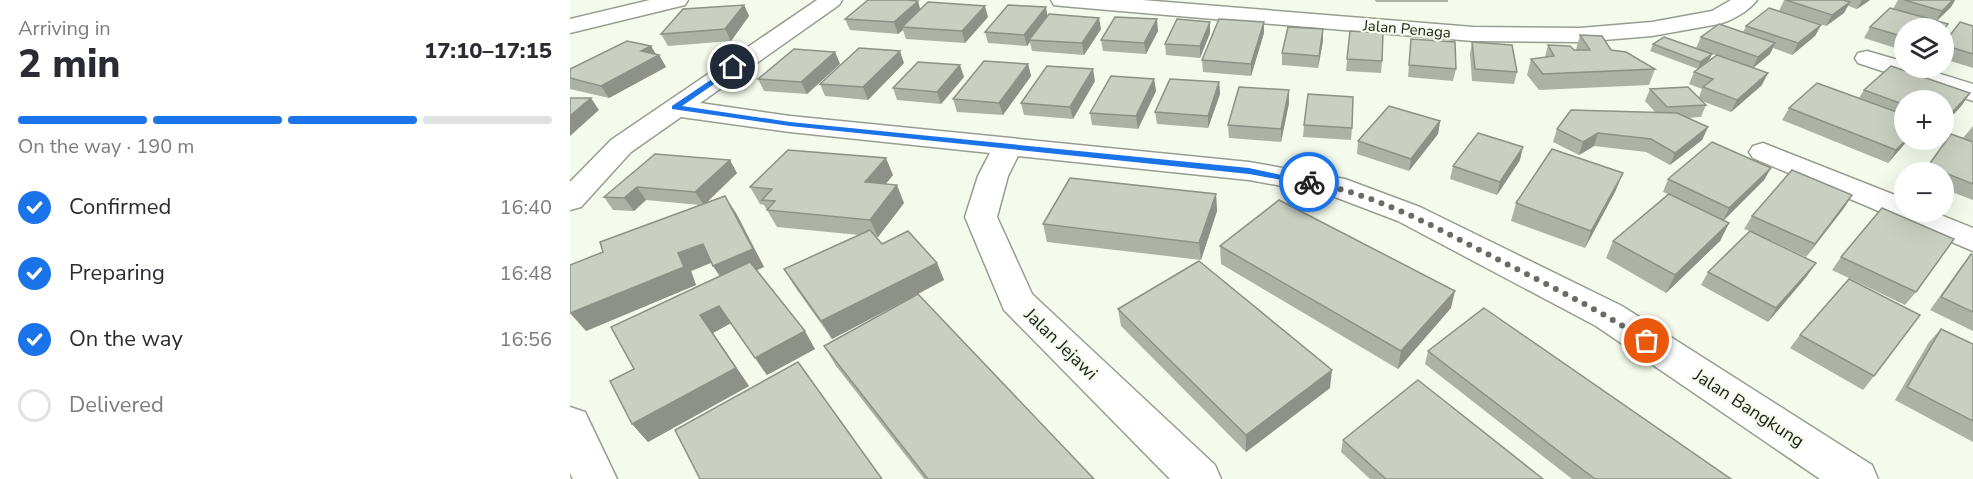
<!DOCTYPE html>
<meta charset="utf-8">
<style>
:root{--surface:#fff;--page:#f7f7f7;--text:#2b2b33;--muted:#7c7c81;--line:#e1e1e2;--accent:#1a73e8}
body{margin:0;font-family:"Nunito Sans",sans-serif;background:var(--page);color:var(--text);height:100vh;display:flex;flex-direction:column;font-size:22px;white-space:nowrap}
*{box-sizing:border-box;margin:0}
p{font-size:20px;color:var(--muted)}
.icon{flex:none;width:33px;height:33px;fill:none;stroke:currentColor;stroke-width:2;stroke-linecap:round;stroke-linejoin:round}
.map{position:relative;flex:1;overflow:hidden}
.details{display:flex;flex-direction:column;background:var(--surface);width:570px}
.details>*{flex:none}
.tools{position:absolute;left:1324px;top:18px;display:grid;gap:12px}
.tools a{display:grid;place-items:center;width:60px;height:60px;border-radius:50%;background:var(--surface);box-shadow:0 6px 24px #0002;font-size:30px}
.pin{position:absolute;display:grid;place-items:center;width:51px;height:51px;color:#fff;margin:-26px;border:3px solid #fff;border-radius:50%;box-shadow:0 2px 6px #0007}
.courier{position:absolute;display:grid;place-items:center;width:60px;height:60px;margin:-30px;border:4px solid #1a73e8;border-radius:50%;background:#fff;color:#222;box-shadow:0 2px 8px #0007}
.headline em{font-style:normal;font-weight:800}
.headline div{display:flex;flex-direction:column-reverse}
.headline{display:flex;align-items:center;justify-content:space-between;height:102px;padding:0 18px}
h1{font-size:39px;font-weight:800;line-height:45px}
.bar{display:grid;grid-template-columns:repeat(4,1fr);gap:9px 6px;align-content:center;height:72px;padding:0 18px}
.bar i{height:8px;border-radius:4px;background:var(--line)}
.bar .active{background:var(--accent)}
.bar p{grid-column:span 4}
ol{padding:0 18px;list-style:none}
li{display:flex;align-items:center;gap:18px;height:66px}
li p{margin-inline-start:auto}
li .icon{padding:6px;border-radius:50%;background:var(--accent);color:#fff;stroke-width:4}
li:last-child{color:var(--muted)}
li i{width:33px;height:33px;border:3px solid var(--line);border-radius:50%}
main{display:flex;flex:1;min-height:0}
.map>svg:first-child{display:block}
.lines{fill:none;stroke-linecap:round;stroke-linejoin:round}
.minor-casing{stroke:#979e90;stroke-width:3}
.minor{fill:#fff;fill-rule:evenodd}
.wall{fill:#adb2a6}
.shaded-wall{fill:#8d9187}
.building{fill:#c9cfc1;stroke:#8d9187;stroke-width:1.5}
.route{fill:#1a73e8}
.done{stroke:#686c64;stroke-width:6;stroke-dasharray:0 10.8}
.labels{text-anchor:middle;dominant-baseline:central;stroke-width:4.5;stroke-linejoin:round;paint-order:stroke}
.far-street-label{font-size:15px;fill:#1c1f1a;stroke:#f4fbec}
.street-label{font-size:18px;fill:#1c1f1a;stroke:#f4fbec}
</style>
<main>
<section class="details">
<div class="headline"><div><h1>2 min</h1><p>Arriving in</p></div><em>17:10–17:15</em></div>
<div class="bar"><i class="active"></i><i class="active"></i><i class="active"></i><i></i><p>On the way · 190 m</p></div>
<ol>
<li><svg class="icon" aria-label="check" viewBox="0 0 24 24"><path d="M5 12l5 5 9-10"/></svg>Confirmed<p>16:40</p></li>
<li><svg class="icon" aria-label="check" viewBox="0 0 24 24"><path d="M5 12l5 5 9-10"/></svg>Preparing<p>16:48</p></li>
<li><svg class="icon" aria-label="check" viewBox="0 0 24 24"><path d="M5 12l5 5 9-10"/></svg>On the way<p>16:56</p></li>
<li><i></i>Delivered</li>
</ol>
</section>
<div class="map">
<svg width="1403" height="479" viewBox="0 0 1403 479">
<rect width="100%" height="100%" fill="#f4fbec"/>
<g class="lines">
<defs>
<g id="minor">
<polygon points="80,0 118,0 115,5 0,33 0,19"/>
<polygon points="247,0 272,0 269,5 130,103 220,116 679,162 775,179 850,207 1052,306 1302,465 1308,479 1250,479 1026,326 828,221 757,194 679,180 448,156 438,176 427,217 462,294 645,465 651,479 600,479 434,310 395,217 408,176 420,153 220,132 111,117 61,152 11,207 0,210 0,182 41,140"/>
<path d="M481,0H572L903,27L1010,28L1082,22L1142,11L1161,0H1187C1179,11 1161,21 1149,24L1082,36L1010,42L903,41L492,6L484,5Z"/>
<polygon points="1297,51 1335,62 1335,68 1351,68 1403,84 1403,101 1288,63 1285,58 1288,53"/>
<polygon points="1193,143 1335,199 1335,212 1363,212 1403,228 1403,251 1183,158 1179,152 1183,146"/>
<polygon points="0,407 15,412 47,479 3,479 0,473"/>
</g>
</defs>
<!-- minor casing -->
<use href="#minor" class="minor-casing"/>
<!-- minor -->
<use href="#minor" class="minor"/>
</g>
<!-- wall -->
<g class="wall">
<polygon points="805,0 878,0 878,2 806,2"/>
<polygon points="1214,0 1300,0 1287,9 1278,6 1274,13 1256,26 1209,11"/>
<polygon points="1328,0 1385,0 1381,7 1367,21 1378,24 1374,31 1374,28 1335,28 1335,51 1294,38 1300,27 1323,9"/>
<polygon points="174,5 179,16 161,41 98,46 91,34"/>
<polygon points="351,9 418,17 395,43 336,39 333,30 328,34 280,30 275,19"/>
<polygon points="477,16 531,29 514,55 462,51 460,42 457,46 418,43 415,32"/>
<polygon points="640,22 640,33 630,58 596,55 595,44"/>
<polygon points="1251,25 1245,36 1222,55 1203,48 1200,54 1183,68 1192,85 1161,112 1132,101 1136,105 1131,117 1117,118 1138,127 1132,140 1100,165 1076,152 1024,146 1009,155 983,142 987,129 1086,113 1075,101 1080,89 1129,97 1132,89 1119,84 1124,72 1146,55 1142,54 1139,60 1128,69 1080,51 1083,44 1126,48 1131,37 1173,32 1176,26"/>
<polygon points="1403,25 1403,68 1374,59 1374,43"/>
<polygon points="753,29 753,41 748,68 712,65 712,53"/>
<polygon points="588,31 576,54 533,51 531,40"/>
<polygon points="780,31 812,61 811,73 776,71"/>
<polygon points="694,33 681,76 633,72 632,60"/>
<polygon points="1010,35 1041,50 1085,69 1079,85 969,90 957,75 961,59 975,57 978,45 1006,50"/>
<polygon points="841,39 886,69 883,81 838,77"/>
<polygon points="902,42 947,72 944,84 902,81 900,54"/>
<polygon points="81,46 86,55 89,55 96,67 39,98 0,89 0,69"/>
<polygon points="265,52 270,64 237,94 194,91 188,79"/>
<polygon points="334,63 298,100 255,96 250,84"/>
<polygon points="458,64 461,76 433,115 387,112 383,99"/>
<polygon points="1321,66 1400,93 1392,105 1374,125 1374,100 1335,100 1335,140 1338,140 1318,163 1212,120 1219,108 1247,83 1289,98 1294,90"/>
<polygon points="394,77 371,104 327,100 323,88"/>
<polygon points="584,79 586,91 568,129 522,125 520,113"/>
<polygon points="525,81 503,119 454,115 451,103"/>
<polygon points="649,82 650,94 638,128 587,124 585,112"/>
<polygon points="719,103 711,142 659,138 658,125"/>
<polygon points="870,121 868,134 839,171 787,154 788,141"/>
<polygon points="734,125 782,128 781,140 733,137"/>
<polygon points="1403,126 1403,200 1374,189 1374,172 1354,172 1381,134 1393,138"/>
<polygon points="85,154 167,173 136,203 166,213 194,267 187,270 245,349 197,375 161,323 143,333 179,386 78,442 62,424 64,369 150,276 141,263 121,271 126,285 16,331 130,205 76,200 64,211 43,210 34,197"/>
<polygon points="950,160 927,195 880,179 883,166"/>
<polygon points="1201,168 1194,180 1153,221 1159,223 1150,241 1096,293 1036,258 1043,241 1098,194 1093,192 1098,179"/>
<polygon points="323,175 315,184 334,203 308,237 305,237 312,244 367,263 374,280 348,294 524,479 354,479 266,366 254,346 340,298 262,339 225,287 214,269 289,235 207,227 194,205 190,204 180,187"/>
<polygon points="1046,190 1015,248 941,221 946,203"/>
<polygon points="646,194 647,211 631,260 477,242 473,224"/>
<polygon points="1282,195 1274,208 1236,257 1200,240 1237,276 1198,322 1131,285 1138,272 1180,231 1174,229 1182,216"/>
<polygon points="650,246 881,308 828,369 651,264"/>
<polygon points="1401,254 1403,255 1403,331 1360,310 1390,268"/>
<polygon points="1271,257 1346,292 1335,305 1262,270"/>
<polygon points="548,309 760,388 676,452 551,326"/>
<polygon points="1371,329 1403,344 1403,442 1325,400 1359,342"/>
<polygon points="1230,335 1304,376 1293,390 1220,348"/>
<polygon points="858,351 1161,479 1002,479 855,364"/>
<polygon points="773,440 973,479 800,479 771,452"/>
</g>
<!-- shaded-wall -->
<g class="shaded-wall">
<polygon points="1292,0 1300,0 1287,9"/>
<polygon points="1383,0 1385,0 1381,7 1365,22 1372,11"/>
<polygon points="348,1 351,12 332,27 333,30 328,34 324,22"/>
<polygon points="1280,2 1274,13 1256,26 1262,15"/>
<polygon points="174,5 179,16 161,41 155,29"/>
<polygon points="415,6 418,17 395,43 392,31"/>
<polygon points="476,7 478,19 459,40 460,42 457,46 454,35"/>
<polygon points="529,18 531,29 514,55 512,43"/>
<polygon points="587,19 588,31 576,54 574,43"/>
<polygon points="640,22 640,33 630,58 630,46"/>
<polygon points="694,22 694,33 681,76 681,64"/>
<polygon points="1251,25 1245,36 1222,55 1228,43"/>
<polygon points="753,29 753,41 748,68 749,56"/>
<polygon points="1205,43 1200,54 1182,69 1188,57"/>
<polygon points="81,46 87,56 89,55 96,67 39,98 31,86 71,51"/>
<polygon points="330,51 334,63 298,100 293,87"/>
<polygon points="265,52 270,64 237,94 231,82"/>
<polygon points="1142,54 1139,60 1128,69 1130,62"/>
<polygon points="458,64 461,76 433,115 429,103"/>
<polygon points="390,65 394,77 371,104 367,92"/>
<polygon points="523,69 525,81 503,119 500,107"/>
<polygon points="1198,73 1192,85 1161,112 1167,100"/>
<polygon points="584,79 586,91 568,129 566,116"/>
<polygon points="649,82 650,94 638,128 638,116"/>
<polygon points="719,90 719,103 711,142 711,129"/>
<polygon points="1400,93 1392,105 1374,125 1375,120"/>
<polygon points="21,98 29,110 0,136 0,116"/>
<polygon points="870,121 868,134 839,171 841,159"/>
<polygon points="1138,127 1132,140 1100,165 1105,153"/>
<polygon points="1028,133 1024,146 1009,155 1013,142"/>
<polygon points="1336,140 1338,140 1318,163 1326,150"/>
<polygon points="953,147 950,160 927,195 930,182"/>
<polygon points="316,158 323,175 303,200 295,182"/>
<polygon points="160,160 167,173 134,205 125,192"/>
<polygon points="1201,168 1194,180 1153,221 1159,208"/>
<polygon points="1053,173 1046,190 1015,248 1021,231"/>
<polygon points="327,185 334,203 308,237 300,220"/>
<polygon points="67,187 76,200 64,211 54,198"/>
<polygon points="646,194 647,211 631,260 629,243"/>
<polygon points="1282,195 1274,208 1236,257 1245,244"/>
<polygon points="155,196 166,213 194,267 155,284 143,266"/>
<polygon points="1159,223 1150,241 1096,293 1105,275"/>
<polygon points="133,244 145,261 121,271 126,285 16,331 0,313 108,253"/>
<polygon points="367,263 374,280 262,339 251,321"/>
<polygon points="1246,263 1237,276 1198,322 1206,308"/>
<polygon points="885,291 881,308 828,369 831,351"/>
<polygon points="149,306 161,323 143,333 179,386 78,442 62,424 130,315"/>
<polygon points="235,331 245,349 197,375 185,358"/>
<polygon points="762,370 760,388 676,452 676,435"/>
</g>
<!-- building -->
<g class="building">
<polygon points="298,0 337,0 348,1 324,22 275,19"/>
<polygon points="1216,0 1273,0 1280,2 1262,15"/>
<polygon points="1334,0 1383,0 1372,11"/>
<polygon points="358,2 415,6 392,31 332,27"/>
<polygon points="174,5 155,29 91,34 113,9"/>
<polygon points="438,5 476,7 454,35 415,32"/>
<polygon points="1199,8 1251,25 1228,43 1176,26"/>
<polygon points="1320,8 1378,24 1374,29 1335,28 1335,37 1300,27"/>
<polygon points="479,14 529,18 512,43 459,40"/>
<polygon points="545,17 587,19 574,43 531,40"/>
<polygon points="607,19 640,22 630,46 595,44"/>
<polygon points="649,19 694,22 681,64 632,60"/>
<polygon points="1390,22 1403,26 1403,54 1374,45 1374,43"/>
<polygon points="1149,24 1205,43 1188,57 1131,37"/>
<polygon points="718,27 753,29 749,56 712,53"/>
<polygon points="780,31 813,33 812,61 777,59"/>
<polygon points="1010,35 1032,36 1041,50 1056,52 1085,69 973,74 961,59 984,56 978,45 1000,46 1004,50 1020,50"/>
<polygon points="1094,37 1142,54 1130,62 1083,44"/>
<polygon points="841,39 885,42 886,69 839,65"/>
<polygon points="57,41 81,46 71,51 89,55 31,86 0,78 0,69"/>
<polygon points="902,42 942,45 947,72 905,69"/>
<polygon points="289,48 330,51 293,87 250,84"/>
<polygon points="224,49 265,52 231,82 188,79"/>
<polygon points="1147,55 1198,73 1167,100 1133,87 1143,79 1124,72"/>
<polygon points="414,61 458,64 429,103 383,99"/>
<polygon points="348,62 390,65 367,92 323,88"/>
<polygon points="477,66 523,69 500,107 451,103"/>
<polygon points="1321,66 1400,93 1375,120 1374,120 1374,100 1335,100 1335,105 1294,90"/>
<polygon points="541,76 584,79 566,116 520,113"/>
<polygon points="600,79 649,82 638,116 585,112"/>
<polygon points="1247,83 1335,115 1336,140 1326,150 1219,108"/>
<polygon points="669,87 719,90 711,129 658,125"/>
<polygon points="1118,87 1136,105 1097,107 1080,89"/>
<polygon points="738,94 783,97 782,128 734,125"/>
<polygon points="0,98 21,98 0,116"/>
<polygon points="819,106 870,121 841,159 788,141"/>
<polygon points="1001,110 1107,113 1138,127 1105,153 1081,139 1028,133 1013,142 987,129"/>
<polygon points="908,133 953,147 930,182 883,166"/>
<polygon points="1381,134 1403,142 1403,184 1358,166"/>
<polygon points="1142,142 1201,168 1159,208 1098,179"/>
<polygon points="982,149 1053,173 1021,231 946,203"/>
<polygon points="218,150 316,158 295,182 327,185 300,220 197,210 205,201 192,200 202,189 180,187"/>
<polygon points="85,154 160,160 125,192 67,187 54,198 34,197"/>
<polygon points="1222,170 1282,195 1245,244 1182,216"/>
<polygon points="500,178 646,194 629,243 473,224"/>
<polygon points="1099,194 1159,223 1105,275 1043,241"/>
<polygon points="155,196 183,249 143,266 133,244 108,253 114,267 0,313 0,265 33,252 30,242"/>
<polygon points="709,200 885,291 831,351 650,246"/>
<polygon points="1312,208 1384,239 1346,292 1271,257"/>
<polygon points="300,230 312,244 338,231 367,263 251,321 214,269"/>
<polygon points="1180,231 1246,263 1206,308 1138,272"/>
<polygon points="1401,254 1403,255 1403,312 1371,297"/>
<polygon points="629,261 762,370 676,435 548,309"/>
<polygon points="180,262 235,331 185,358 149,306 130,315 166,368 62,424 40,381 64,369 41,327"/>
<polygon points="1279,279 1350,315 1304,376 1230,335"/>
<polygon points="348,294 524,479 358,479 254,346"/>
<polygon points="914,308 1161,479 1025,479 858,351"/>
<polygon points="1371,329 1403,344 1403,421 1337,387"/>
<polygon points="228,362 312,479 130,479 105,430"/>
<polygon points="848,380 973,479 816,479 773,440"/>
</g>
<!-- route -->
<polygon class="route" points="163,65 166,69 112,106 220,122 679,168 744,182 739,185 679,174 220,126 102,109 102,106"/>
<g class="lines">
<!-- done -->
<path class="done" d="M739,182C806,194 865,227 925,258C976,284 1028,309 1077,341"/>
</g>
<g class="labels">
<!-- far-street labels -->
<g class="far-street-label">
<text transform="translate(837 29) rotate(5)">Jalan Penaga</text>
</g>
<!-- street labels -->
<g class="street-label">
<text transform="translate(491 344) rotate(44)">Jalan Jejawi</text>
<text transform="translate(1179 408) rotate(33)">Jalan Bangkung</text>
</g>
</g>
</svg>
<div class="tools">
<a><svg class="icon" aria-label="layers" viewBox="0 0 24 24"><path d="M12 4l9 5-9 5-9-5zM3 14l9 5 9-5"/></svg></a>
<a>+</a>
<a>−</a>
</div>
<div class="pin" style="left:1077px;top:341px;background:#ea580c"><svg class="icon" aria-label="bag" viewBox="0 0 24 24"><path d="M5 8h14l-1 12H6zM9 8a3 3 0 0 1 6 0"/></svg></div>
<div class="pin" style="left:163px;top:67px;background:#1f2937"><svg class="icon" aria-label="home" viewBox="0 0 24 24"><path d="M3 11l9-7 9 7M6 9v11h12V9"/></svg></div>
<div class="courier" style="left:739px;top:182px"><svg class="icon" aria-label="bike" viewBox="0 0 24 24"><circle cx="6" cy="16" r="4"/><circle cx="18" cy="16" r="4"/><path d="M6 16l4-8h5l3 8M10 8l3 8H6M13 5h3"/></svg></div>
</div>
</main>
